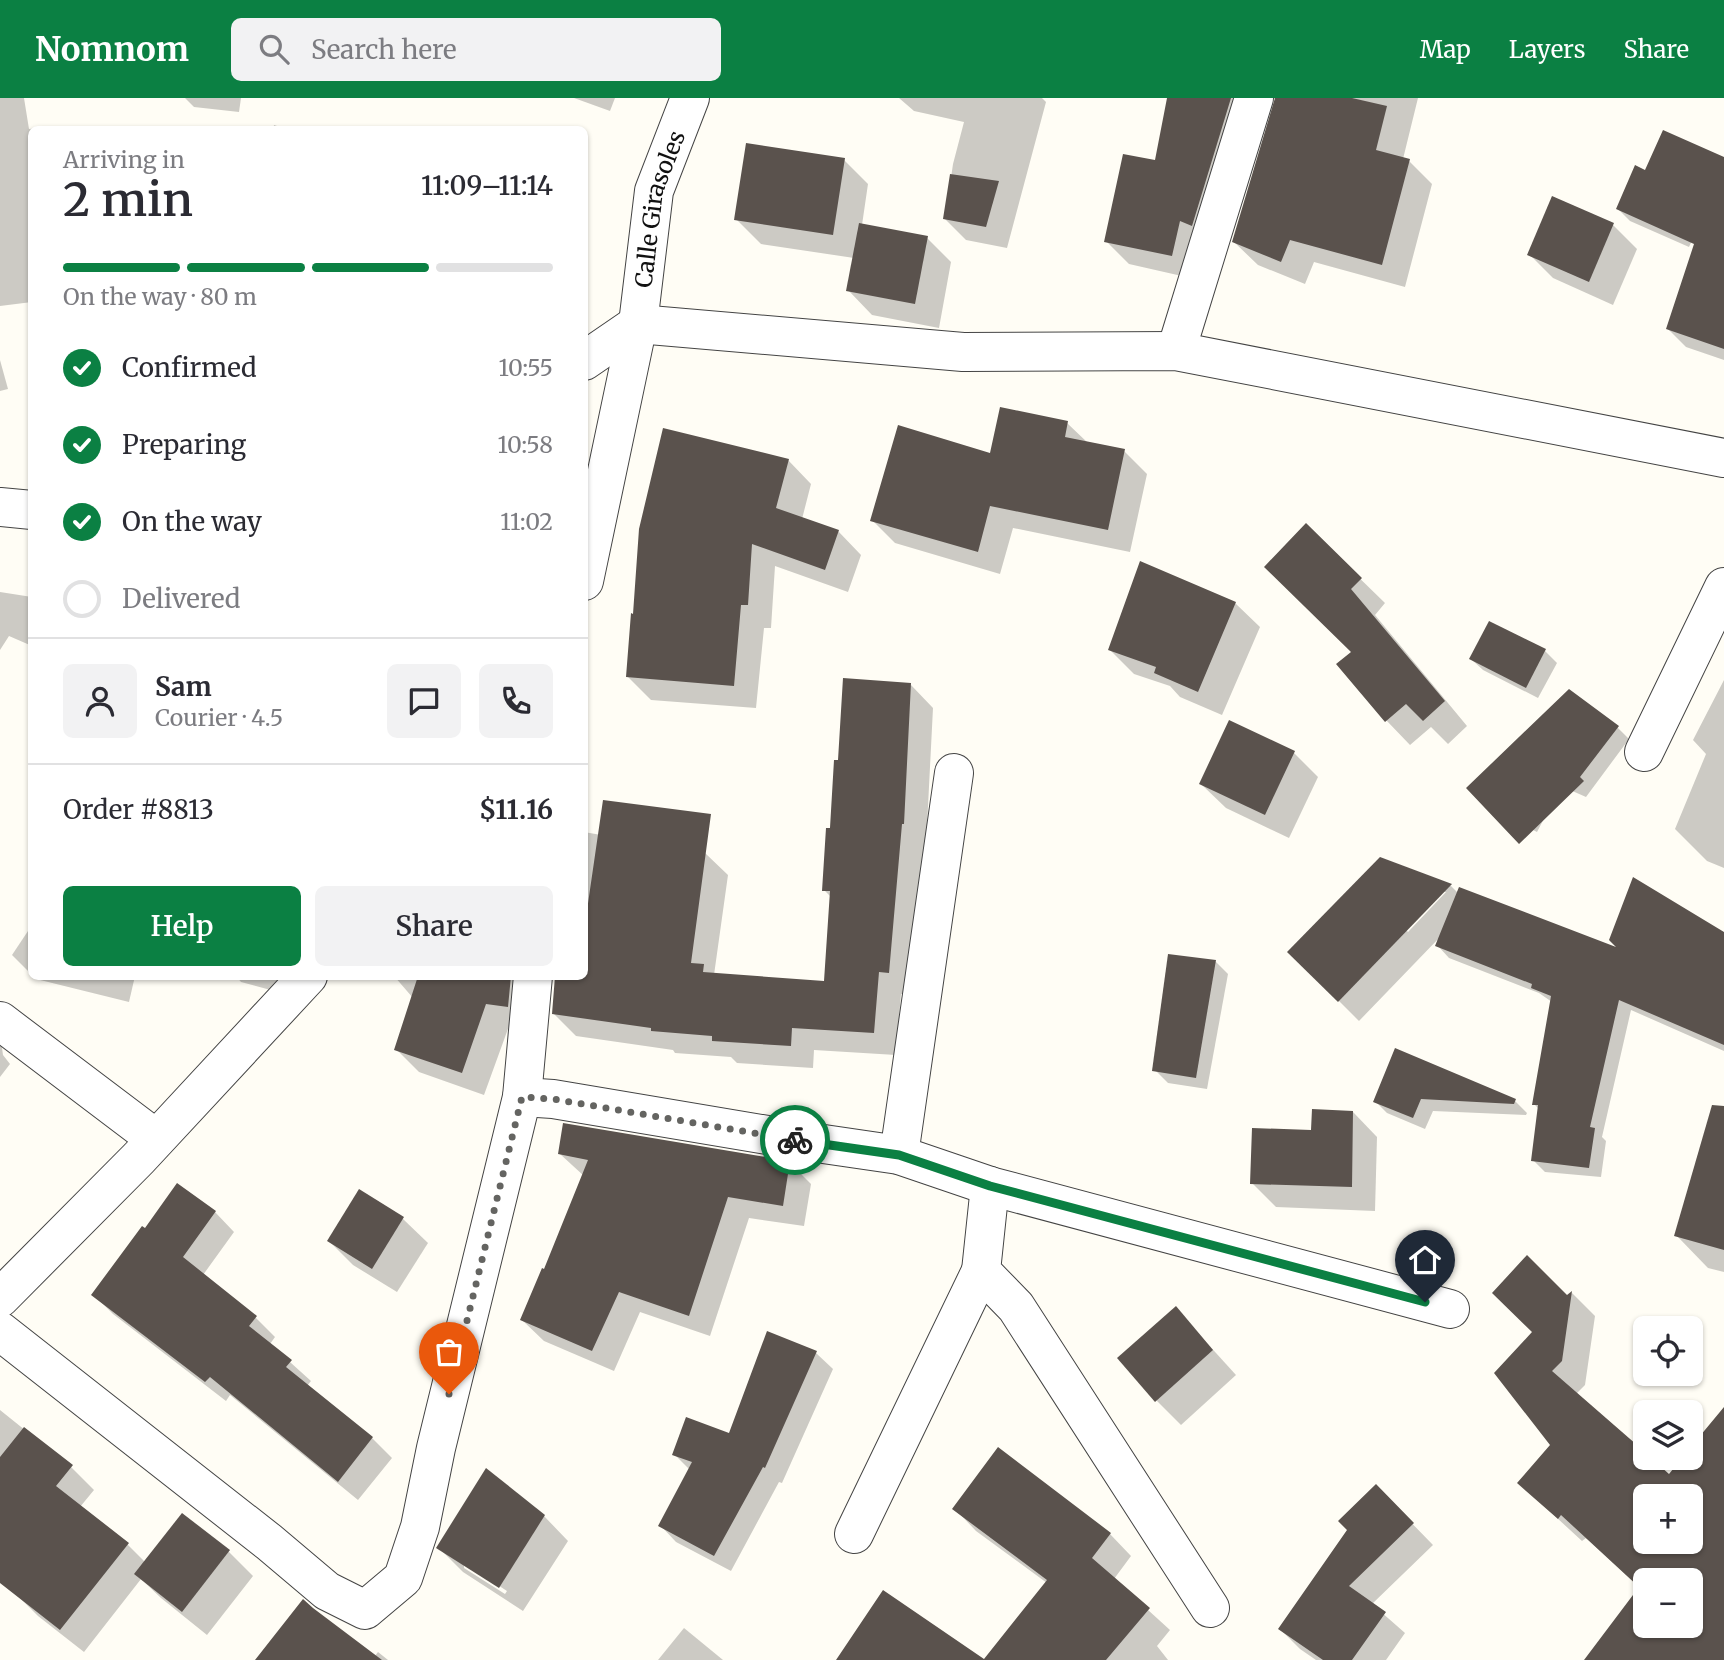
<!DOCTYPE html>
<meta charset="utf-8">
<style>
:root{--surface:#fff;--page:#f2f2f3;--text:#2b2b33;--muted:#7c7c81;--line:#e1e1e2;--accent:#0b8043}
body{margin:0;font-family:Merriweather,serif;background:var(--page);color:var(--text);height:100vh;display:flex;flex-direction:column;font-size:26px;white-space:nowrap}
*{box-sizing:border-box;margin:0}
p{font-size:23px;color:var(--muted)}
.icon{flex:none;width:38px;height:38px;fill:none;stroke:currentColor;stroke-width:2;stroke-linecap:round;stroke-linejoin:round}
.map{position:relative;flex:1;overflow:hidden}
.side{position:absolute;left:28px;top:28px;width:560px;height:854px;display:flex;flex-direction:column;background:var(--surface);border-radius:10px;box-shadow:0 2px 5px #0004}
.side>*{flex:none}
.tools{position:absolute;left:1633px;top:1218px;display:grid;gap:14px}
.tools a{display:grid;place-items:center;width:70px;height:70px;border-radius:10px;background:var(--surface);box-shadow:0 2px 5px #0004;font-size:35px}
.pin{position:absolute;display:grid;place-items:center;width:60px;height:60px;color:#fff;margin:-72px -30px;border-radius:50% 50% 50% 0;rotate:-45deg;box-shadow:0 0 7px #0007}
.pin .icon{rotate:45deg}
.courier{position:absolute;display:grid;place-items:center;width:70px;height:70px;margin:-35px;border:5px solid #0b8043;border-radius:50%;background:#fff;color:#222;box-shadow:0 2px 9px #0007}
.headline em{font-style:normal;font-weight:600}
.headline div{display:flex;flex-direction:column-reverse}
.headline{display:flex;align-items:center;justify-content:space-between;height:119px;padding:0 35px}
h1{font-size:46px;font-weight:600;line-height:52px}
.bar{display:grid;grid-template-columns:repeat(4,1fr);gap:10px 7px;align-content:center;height:84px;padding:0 35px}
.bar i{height:9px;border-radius:5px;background:var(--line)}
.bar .selected{background:var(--accent)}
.bar p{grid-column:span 4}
.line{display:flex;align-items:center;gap:18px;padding:0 35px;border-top:2px solid var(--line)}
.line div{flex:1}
.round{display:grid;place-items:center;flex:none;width:74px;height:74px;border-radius:10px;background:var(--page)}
ol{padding:0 35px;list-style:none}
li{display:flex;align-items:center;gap:21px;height:77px}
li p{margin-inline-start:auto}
li .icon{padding:7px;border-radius:50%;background:var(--accent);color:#fff;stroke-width:4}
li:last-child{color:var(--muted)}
li i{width:38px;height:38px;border:4px solid var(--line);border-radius:50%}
.action{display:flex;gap:14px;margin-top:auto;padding:14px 35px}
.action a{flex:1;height:80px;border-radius:10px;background:var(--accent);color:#fff;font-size:28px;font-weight:600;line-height:80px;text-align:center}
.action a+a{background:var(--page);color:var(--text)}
header{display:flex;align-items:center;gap:42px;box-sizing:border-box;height:98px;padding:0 35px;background:var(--accent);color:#fff}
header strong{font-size:33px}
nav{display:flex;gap:38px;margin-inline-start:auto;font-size:24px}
.search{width:490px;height:63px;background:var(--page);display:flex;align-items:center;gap:18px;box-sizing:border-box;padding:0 24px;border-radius:10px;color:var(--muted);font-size:26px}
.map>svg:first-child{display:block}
.shadow{fill:#0003;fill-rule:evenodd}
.building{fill:#5a524d;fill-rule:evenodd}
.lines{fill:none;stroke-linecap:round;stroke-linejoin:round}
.minor-casing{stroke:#444;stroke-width:40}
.minor{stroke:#fff;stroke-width:38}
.done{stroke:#646461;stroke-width:7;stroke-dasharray:0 12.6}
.route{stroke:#0b8043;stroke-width:9}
.labels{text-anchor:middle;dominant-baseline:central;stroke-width:7;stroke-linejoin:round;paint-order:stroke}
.street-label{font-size:23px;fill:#111;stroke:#fff}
</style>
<header>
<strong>Nomnom</strong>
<div class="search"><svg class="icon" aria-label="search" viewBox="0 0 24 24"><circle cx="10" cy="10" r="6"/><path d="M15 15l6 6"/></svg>Search here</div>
<nav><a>Map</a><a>Layers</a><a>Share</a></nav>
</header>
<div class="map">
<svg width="1724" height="1562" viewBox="0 0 1724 1562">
<rect width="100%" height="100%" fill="#fffdf5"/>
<!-- shadow -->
<g class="shadow">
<polygon points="0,0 24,0 29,31 50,29 52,32 32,32 32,204 0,208"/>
<polygon points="185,0 241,0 239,14 194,9"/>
<polygon points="574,0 615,0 610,13"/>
<polygon points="899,0 1042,0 1046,4 1007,150 966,142 945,121 953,66 964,24 914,13"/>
<polygon points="1169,0 1418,0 1403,61 1409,63 1432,86 1405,189 1314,164 1305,186 1258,167 1234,144 1277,1 1272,1 1195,181 1129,166 1106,143 1156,65"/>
<polygon points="274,27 289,32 273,32"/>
<polygon points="844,62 868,86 862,127 927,140 951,164 939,230 872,217 848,192 854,160 761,146 736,121"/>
<polygon points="1724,66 1724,74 1689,149 1630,123 1618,111 1646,74"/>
<polygon points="1613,127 1637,151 1613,207 1553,180 1529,156"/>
<polygon points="1724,186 1724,262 1686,249 1668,231"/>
<polygon points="0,262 8,291 0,293"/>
<polygon points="1067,325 1088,345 1124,353 1147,376 1130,454 1013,430 1000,476 895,445 872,422 991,357"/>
<polygon points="788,362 811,386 802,421 838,433 861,457 848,494 775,468 771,530 764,530 756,610 651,602 627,578 635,517"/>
<polygon points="1306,428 1385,505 1375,517 1467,628 1448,646 1431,629 1410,647 1386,622"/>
<polygon points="0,494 32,499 32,548 9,538 0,552"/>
<polygon points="1235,505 1260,529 1222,617 1180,599 1170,588 1134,576 1110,552"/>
<polygon points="1545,553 1557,565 1538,600 1483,572 1471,561"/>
<polygon points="1724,582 1724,770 1707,763 1675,731 1706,656 1693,642"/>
<polygon points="911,587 933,610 926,748 924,748 911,897 901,896 896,957 814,952 813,970 737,965 731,959 675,955 673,952 576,938 553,915 557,879 546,881 530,931 509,928 484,997 419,974 396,951 413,900 394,878 584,878 584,734 705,755 728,777 714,877 826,885 832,800 824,792 839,664"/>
<polygon points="1569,593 1617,629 1629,641 1586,699 1561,688 1537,734 1529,730 1518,742 1468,690"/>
<polygon points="1294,655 1318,679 1289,740 1226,710 1201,686"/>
<path d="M1380,761L1451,788L1459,796L1622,853L1724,836V953L1631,912L1602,1039L1606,1043L1601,1079L1545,1074L1533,1062L1539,1011L1534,1006L1552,904L1539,895L1449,860L1438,848L1441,838L1359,923L1290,854ZM1442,794H1446L1408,834L1406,832Z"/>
<polygon points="32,827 32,877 12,857"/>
<polygon points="1170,858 1216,864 1228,876 1207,991 1168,985 1156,973"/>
<polygon points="33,878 135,878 129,904 36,881"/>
<polygon points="236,878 318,878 304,901 241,884"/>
<polygon points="0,935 3,957 10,966 0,979"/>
<polygon points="1395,952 1515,1003 1527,1015 1526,1017 1433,1013 1425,1031 1387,1015 1375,1003"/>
<polygon points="1353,1014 1377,1039 1375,1113 1276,1109 1252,1085 1313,1034"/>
<polygon points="560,1056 790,1065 811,1086 804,1128 749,1120 710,1238 640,1214 614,1273 544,1243 522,1222 545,1173 584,1078"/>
<polygon points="1724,1081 1724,1174 1708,1170 1676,1137"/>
<polygon points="360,1094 403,1121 428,1145 397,1194 353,1167 329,1143"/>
<polygon points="215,1114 234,1134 203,1177 256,1220 275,1239 270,1246 311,1283 307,1288 372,1340 392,1360 358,1402 230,1297 226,1303 113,1216 94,1197"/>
<path d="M1572,1195L1595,1218L1585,1287L1576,1296L1651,1365L1624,1396L1645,1414V1444H1690L1724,1367V1562H1586L1640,1490L1586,1440L1582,1443L1519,1385L1552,1347L1496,1275ZM1645,1482H1690V1528H1645Z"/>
<polygon points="1176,1211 1236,1277 1181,1327 1157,1303"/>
<polygon points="768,1235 816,1255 833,1271 782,1385 779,1384 731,1473 676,1444 660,1427 690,1372 674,1356 730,1337"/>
<polygon points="0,1312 71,1369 94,1392 80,1409 127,1446 146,1465 183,1417 229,1454 253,1478 207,1537 161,1500 141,1481 84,1554 38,1518 15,1495 0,1469"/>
<polygon points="1396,1409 1433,1447 1372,1506 1405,1535 1386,1562 1316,1562 1300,1551 1280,1531"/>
<polygon points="955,1411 1110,1436 1131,1458 1114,1481 1170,1532 1157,1548 1168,1562 985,1562 1047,1485 976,1433"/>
<path d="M544,1418L568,1443L523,1513L463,1474L438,1449ZM464,1465L507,1493L505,1496L464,1470Z"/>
<polygon points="684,1530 723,1562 658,1562"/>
<polygon points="378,1554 388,1562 258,1562 375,1558"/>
</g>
<!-- building -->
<g class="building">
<polygon points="1167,0 1231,0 1192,128 1180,123 1172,158 1104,144 1123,56 1155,62"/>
<polygon points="1275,0 1352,0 1387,8 1376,52 1410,61 1382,167 1290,142 1281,164 1232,144"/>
<polygon points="1663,32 1724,59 1724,251 1666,231 1694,146 1616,111 1635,67 1645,72"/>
<polygon points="746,45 845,60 833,137 734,122"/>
<polygon points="950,76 999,83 986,129 943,121"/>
<polygon points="1552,98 1614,125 1589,184 1527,157"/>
<polygon points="859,125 928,138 915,206 846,193"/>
<polygon points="1000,309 1068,323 1065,339 1125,351 1108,432 990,408 978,454 870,423 898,327 990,355"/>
<polygon points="663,330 789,361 776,410 839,432 825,472 752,446 748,507 741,507 734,588 626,579 631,515 633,516 639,431"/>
<polygon points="1306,425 1362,480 1351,491 1445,603 1423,623 1406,606 1385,624 1336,566 1351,554 1264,469"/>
<polygon points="1140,463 1236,504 1198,594 1154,575 1156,569 1108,552"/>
<polygon points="1489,523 1546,551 1526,590 1469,561"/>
<polygon points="843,580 911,585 904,726 902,726 889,875 879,874 874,935 792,930 791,948 712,943 712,938 651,933 651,930 552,916 555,878 584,878 584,833 603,702 711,716 691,865 704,866 703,874 824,883 830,793 822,793 826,730 830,730 834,662 838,662"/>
<polygon points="1569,591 1619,628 1580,679 1584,683 1519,746 1466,690"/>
<polygon points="1229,622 1295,653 1265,717 1199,686"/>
<polygon points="1380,759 1452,786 1338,904 1287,854"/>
<polygon points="1633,779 1724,834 1724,947 1619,902 1590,1029 1595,1030 1589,1070 1531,1063 1538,1007 1532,1007 1551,898 1531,890 1532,886 1435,848 1459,789 1616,849 1609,842"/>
<polygon points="1168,856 1216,862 1196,980 1152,973"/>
<polygon points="418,878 511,878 508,909 486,906 462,975 394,952"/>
<polygon points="1395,950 1516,1001 1514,1006 1421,1001 1413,1020 1373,1004"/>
<polygon points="1712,1007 1724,1008 1724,1152 1674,1138"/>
<polygon points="1312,1011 1353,1013 1352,1089 1250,1086 1252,1030 1311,1032"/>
<polygon points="563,1025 790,1063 783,1108 728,1099 689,1218 619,1194 592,1253 520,1222 542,1170 544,1171 588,1062 558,1056"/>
<polygon points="177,1085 216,1113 183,1159 257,1218 249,1228 292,1262 286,1269 373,1339 338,1384 210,1279 205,1284 91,1197 142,1128 145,1130"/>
<polygon points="359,1091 404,1119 372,1171 327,1143"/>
<path d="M1527,1157L1567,1197L1572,1193L1562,1263L1552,1273L1645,1354V1360H1651L1669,1376L1682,1360H1690V1350L1724,1309V1562H1584L1639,1489L1561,1417L1558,1421L1517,1385L1550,1347L1494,1275L1532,1234L1492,1195ZM1645,1398H1690V1444H1645ZM1645,1482H1690V1528H1645Z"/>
<polygon points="1176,1208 1213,1252 1155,1304 1117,1260"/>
<polygon points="767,1233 817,1253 765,1370 763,1369 714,1458 658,1428 692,1364 672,1357 686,1319 729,1335"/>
<polygon points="24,1329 73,1367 56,1388 129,1445 60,1532 0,1485 0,1359"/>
<polygon points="998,1349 1111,1435 1092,1460 1150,1510 1106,1562 836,1562 883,1492 984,1561 1047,1482 952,1411"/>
<polygon points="486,1370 545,1417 499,1490 436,1450"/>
<polygon points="1376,1386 1414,1425 1349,1488 1386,1514 1352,1562 1323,1562 1278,1531 1347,1432 1338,1423"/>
<polygon points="182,1415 230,1452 182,1514 134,1476"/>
<polygon points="303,1501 313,1510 382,1562 255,1562"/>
</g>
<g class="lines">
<defs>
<g id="minor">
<polyline points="1176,253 1254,0"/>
<polyline points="584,263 638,226 963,254 1176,253 1724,360"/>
<polyline points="0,409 32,412"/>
<path id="s1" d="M584,483L638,226L654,93L690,0"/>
<polyline points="1644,654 1724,489"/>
<polyline points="0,923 156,1041"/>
<polyline points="522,999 553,1001 803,1043 899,1057 990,1088 1450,1211"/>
<polyline points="899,1057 954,675"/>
<polyline points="990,1088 981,1173 1016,1209 1210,1510"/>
<polyline points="0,1200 139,1060 308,878"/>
<polyline points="0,1233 269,1444 327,1493 365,1512 403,1480 420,1429 436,1350 522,999 533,878"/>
<polyline points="854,1436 981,1173"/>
</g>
</defs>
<!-- minor casing -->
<use href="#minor" class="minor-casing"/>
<!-- minor -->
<use href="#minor" class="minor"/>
</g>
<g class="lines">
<!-- done -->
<polyline class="done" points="449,1296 522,999 553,1001 795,1042"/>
<!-- route -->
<polyline class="route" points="795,1042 899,1057 990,1088 1425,1204"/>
</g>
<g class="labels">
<!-- street labels -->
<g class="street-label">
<text stroke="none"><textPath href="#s1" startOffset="380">Calle Girasoles</textPath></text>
</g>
</g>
</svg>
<div class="tools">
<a><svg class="icon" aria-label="locate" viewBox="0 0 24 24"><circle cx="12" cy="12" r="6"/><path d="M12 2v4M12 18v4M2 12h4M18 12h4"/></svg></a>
<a><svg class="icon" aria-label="layers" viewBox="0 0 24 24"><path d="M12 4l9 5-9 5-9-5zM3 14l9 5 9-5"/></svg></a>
<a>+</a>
<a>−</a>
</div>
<div class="pin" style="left:449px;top:1296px;background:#ea580c"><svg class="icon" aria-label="bag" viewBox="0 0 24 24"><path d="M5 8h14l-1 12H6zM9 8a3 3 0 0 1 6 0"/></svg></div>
<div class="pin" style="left:1425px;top:1204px;background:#1f2937"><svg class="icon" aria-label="home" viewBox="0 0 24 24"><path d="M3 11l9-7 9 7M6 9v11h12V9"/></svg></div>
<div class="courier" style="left:795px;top:1042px"><svg class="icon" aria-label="bike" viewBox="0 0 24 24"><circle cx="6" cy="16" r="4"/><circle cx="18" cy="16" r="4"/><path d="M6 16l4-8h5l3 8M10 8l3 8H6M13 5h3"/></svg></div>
<section class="side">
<div class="headline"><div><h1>2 min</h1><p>Arriving in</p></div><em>11:09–11:14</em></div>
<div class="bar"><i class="selected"></i><i class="selected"></i><i class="selected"></i><i></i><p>On the way · 80 m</p></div>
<ol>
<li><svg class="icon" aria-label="check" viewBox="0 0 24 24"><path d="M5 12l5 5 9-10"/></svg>Confirmed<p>10:55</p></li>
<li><svg class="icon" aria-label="check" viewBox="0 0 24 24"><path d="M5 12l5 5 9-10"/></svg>Preparing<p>10:58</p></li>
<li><svg class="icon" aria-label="check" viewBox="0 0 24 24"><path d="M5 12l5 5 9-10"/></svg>On the way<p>11:02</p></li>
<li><i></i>Delivered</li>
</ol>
<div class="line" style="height:126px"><a class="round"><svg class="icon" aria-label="person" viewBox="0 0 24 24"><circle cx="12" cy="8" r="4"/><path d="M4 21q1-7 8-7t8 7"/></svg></a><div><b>Sam</b><p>Courier · 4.5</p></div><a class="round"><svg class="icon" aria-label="chat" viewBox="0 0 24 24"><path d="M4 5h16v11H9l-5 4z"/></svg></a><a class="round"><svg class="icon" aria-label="phone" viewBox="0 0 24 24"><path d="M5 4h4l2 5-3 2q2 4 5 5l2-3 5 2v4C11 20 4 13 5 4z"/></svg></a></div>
<div class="line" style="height:91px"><div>Order #8813</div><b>$11.16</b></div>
<div class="action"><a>Help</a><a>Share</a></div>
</section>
</div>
